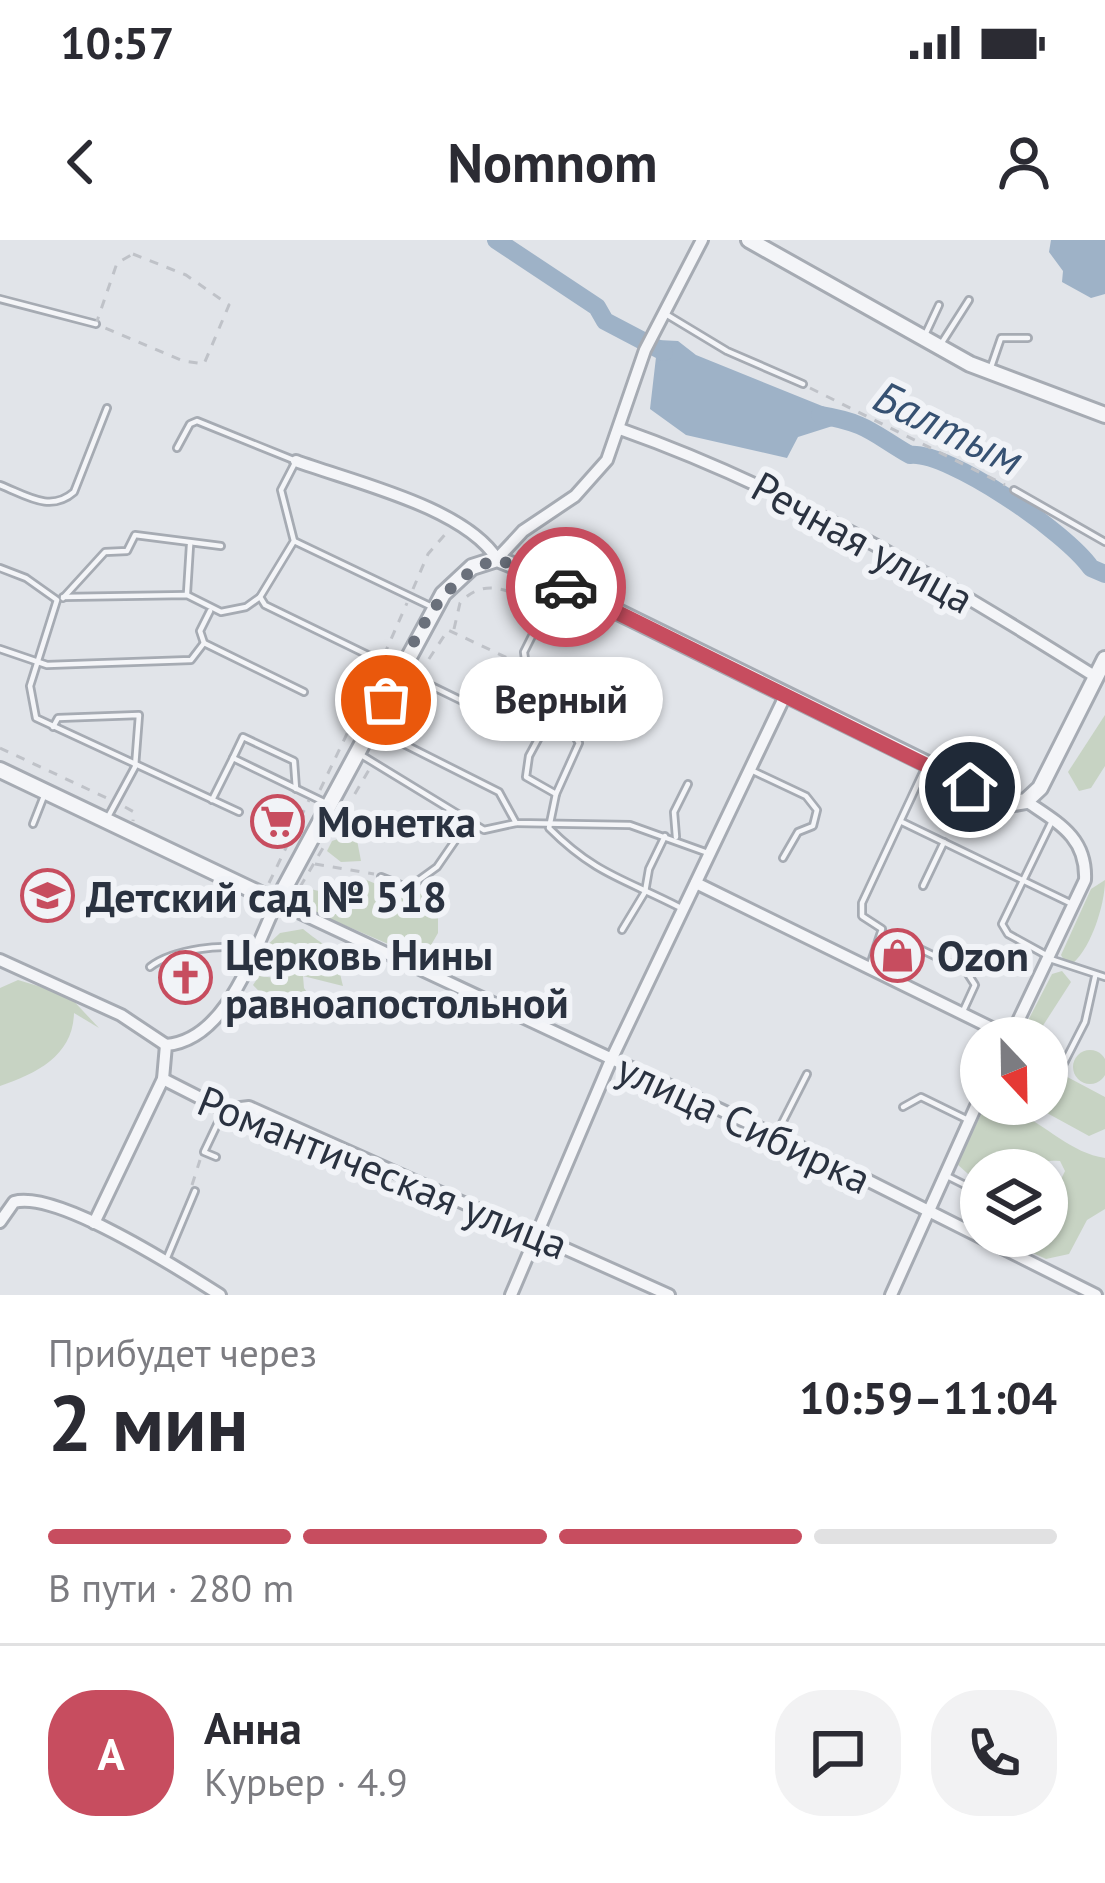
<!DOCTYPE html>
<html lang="ru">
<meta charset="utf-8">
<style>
:root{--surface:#fff;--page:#f2f2f3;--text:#2b2b33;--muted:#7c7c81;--line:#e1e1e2;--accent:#c74d5f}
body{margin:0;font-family:"PT Sans",sans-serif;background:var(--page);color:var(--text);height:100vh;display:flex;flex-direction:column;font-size:45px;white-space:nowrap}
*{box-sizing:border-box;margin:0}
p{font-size:39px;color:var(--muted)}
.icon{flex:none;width:66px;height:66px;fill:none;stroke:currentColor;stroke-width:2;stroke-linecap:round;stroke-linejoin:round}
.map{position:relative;height:1055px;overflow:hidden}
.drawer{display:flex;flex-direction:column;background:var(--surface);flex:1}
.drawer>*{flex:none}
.needle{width:78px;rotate:158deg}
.buttons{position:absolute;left:960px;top:777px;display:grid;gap:24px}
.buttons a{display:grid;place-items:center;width:108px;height:108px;border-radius:50%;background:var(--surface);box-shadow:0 3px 9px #0004;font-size:60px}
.pin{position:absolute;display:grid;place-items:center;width:102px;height:102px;color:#fff;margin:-51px;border:6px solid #fff;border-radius:50%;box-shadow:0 3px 12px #0007}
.courier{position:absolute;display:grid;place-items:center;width:120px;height:120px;margin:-60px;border:9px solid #c74d5f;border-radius:50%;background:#fff;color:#222;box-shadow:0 3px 15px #0007}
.bubble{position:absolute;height:84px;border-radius:42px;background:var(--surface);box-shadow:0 3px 9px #0004;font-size:39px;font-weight:700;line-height:84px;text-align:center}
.headline em{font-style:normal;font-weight:700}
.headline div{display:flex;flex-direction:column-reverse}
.headline{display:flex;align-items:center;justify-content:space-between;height:204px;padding:0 48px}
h1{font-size:78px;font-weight:700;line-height:90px}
.bar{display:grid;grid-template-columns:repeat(4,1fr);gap:18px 12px;align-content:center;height:144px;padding:0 48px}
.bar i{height:15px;border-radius:9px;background:var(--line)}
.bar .current{background:var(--accent)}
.bar p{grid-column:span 4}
.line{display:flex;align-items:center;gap:30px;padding:0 48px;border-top:3px solid var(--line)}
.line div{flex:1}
.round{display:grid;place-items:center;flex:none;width:126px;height:126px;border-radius:48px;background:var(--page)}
.status{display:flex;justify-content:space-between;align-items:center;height:84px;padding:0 60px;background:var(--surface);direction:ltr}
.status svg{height:33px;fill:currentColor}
header{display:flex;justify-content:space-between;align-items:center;height:156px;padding:0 48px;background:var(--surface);font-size:54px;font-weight:700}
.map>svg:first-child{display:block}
.green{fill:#c7d3c3}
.water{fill:#9eb2c7}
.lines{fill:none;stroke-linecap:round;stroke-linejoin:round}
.river{stroke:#9eb2c7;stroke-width:18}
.service-casing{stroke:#a6abb3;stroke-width:10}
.minor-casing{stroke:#a6abb3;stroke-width:16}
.tertiary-casing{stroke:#a6abb3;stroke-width:20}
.path{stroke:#bfc2c8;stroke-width:3;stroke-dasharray:9 9;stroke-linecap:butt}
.service{stroke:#f4f5f8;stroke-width:4.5}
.minor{stroke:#f4f5f8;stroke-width:10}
.tertiary{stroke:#f4f5f8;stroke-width:14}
.done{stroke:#6a707b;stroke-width:12;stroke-dasharray:0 21.6}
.route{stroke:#c74d5f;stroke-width:15}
.labels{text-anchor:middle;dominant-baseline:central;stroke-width:12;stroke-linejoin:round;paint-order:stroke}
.street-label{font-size:42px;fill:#2a3240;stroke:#f1f3f7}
.poi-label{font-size:42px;font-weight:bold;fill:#2a3240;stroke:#f1f3f7;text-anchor:start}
.water-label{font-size:45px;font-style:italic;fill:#365172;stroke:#f1f3f7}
</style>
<div class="status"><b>10:57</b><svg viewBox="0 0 49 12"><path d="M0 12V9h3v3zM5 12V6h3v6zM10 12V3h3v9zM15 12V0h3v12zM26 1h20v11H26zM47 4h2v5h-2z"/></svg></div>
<header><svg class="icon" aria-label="back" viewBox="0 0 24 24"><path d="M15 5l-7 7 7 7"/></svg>Nomnom<svg class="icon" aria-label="person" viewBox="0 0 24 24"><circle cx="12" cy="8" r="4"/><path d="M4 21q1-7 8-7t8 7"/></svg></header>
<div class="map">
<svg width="1105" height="1055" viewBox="0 0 1105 1055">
<rect width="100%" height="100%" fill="#e1e4e9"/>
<!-- green -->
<g class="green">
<polygon points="1105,475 1105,526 1091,548 1079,551 1068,532"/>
<polygon points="346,596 357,600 361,621 341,622 327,611 332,601"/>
<polygon points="357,636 405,656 426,653 438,668 438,693 423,719 307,669 302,656 310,649 341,656"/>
<path d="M1105,640C1105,665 1090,713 1068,727L1061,715L1091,649Z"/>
<path d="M303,689C334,714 334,704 343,746L303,736L304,748L318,767L272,765L253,745L259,736L276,738L262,710L280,693Z"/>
<polygon points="1062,731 1071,742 1035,798 1019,798 1052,734"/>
<path d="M18,740L68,755L99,788L74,773C73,815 38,833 0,846V748Z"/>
<circle cx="1090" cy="827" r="17"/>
<polygon points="1056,831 1105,857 1105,889 1089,896 1036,867 1047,864 1047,835"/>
<path d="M986,864C1029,864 1061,912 1105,918V969L1087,980L1069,1014L1046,1019L996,996H1047L1050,962L1065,931L1060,921C1032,919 1009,930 981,930L977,942L957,924Z"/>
</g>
<!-- water -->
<g class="water">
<polygon points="1051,0 1105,0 1105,54 1091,58 1062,42 1063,31 1049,12"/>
<polygon points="658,100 678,101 696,115 842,174 842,183 798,197 787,218 686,195 650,169"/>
</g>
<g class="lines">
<!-- river -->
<g class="river">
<polyline points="496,0 597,67 605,81 664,112"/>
<path d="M820,175C868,183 872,193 910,215C949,211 1067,293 1091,328L1105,334"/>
</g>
<defs>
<g id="service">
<polyline points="0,59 96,84"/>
<polyline points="664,73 727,111 803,144"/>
<polyline points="925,95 939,65"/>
<polyline points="941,104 969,60"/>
<polyline points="991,127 1001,98 1028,98"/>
<polyline points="177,208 190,184 197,181 296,221 281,250 294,301 260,357 265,365 522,490"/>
<path d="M0,245C26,255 50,273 74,252L107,168"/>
<polyline points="1014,250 1105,302"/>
<polyline points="294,301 430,366"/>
<polyline points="0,328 26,338 57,360 30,446 36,478 239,572"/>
<polyline points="556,348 524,412 526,427 556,466 529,516 526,537 556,554 579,503 556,466"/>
<polyline points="187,353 190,305"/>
<polyline points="63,357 187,355 221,372 246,367 260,357"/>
<polyline points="63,358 105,312 127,311 135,295 221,306"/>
<polyline points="210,371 200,391 204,403 304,452"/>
<polyline points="0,409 47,425 191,420 204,403"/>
<polyline points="53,487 58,478 139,475 135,527 109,575"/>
<polyline points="376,490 499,552 516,583 630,585 708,613"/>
<polyline points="358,513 484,590 516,583"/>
<polyline points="233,518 243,497 294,521 296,549"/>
<polyline points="753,531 806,556 817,570 813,586 798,592 783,618"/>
<path d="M556,554L549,588C596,635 625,639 681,668"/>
<polyline points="212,560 233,518 326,563"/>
<polyline points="902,582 1070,663"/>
<polyline points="33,584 44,556"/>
<polyline points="676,597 674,572 688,544"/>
<polyline points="381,637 408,648 437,627 468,582"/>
<polyline points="923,646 944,602"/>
<polyline points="622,690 645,652 649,629 665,596"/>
<polyline points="885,698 895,697 966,731 975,745 964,769"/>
<polyline points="1046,715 1008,694 1002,684 1051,583"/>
<polyline points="1050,719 1105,737"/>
<polyline points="870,725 882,689 862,676 862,663 926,526"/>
<path d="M150,727C172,710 227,701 252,712"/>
<polyline points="1062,827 1085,782 1095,737"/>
<polyline points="903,867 921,857 968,880"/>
<polyline points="778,891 807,834"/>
<polyline points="216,917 204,912 224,870"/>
<polyline points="947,936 981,953"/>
<polyline points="166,1020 195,951"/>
</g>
<g id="minor">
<path d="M620,189C790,249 944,341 1096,437"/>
<path d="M296,221C353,242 464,267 497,319L523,291L575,256L607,220L645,110L702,0"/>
<polyline points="696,643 1010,797"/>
<polyline points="0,720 121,775 166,805"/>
<path d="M1010,798L1085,640C1087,597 1058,583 1026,561"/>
<polyline points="163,839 224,870 249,867 669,1055"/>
<path d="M0,982L14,962C57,950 181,1030 220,1055"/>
<path d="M94,983L163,839L166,805C228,800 254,709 277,662L817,915L1096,1055"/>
<polyline points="511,1055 611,820 785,456"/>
<polyline points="891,1055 981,855"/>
</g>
<g id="tertiary">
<polyline points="749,0 970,124 1105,175"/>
<polyline points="0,530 277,662 443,354 472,327 497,319 555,341 1009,564 1026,561 1040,548 1105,419"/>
</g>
</defs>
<!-- service casing -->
<use href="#service" class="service-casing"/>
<!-- minor casing -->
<use href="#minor" class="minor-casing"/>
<!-- tertiary casing -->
<use href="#tertiary" class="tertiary-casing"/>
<!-- path -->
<g class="path">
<polygon points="133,14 186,35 229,65 204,124 183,121 96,84 117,23"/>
<polyline points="810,148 1005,245"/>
<polyline points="413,349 428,314 448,291"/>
<path d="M454,389L460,363C484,336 512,351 538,366"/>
<polyline points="384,415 407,363"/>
<polyline points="419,434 448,390 516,422"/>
<polyline points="391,487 411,448"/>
<polyline points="0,508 111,560"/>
<polyline points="320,550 378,429"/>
<polyline points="125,567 134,572 133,581"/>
<polyline points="315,624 374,634"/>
<polyline points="269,643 309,560"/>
<polyline points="300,647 370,528"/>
<polyline points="192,945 200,920"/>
</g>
<!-- service -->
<use href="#service" class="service"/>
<!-- minor -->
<use href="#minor" class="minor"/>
<!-- tertiary -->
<use href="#tertiary" class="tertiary"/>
</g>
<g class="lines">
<!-- done -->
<path class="done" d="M386,460C413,405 435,340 497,319L566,347"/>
<!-- route -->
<polyline class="route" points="566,347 970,547"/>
</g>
<!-- icons -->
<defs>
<symbol id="supermarket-ring" viewBox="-11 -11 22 22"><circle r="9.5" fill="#f1f3f7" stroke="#c74d5f" stroke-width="1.5"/><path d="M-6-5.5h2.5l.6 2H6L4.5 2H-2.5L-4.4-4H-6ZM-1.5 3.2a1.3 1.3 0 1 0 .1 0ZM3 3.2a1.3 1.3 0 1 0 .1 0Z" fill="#c74d5f"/></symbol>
<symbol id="school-ring" viewBox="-11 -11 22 22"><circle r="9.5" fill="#f1f3f7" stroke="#c74d5f" stroke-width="1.5"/><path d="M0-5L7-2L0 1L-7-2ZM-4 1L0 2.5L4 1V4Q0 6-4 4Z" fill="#c74d5f"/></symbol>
<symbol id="shop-ring" viewBox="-11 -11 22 22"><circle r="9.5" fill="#f1f3f7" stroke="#c74d5f" stroke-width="1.5"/><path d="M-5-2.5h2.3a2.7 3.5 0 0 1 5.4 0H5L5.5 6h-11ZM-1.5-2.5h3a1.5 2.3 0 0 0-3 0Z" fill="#c74d5f"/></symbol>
<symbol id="church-ring" viewBox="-11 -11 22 22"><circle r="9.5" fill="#f1f3f7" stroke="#c74d5f" stroke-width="1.5"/><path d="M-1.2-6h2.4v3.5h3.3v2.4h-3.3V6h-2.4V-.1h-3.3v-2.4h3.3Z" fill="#c74d5f"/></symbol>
</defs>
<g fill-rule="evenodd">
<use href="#supermarket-ring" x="248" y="552" width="59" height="59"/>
<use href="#school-ring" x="18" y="626" width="59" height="59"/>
<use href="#shop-ring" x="868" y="686" width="59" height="59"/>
<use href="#church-ring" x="156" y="708" width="59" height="59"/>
</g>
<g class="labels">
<!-- street labels -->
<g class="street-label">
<text transform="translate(863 302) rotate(29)">Речная улица</text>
<text transform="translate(744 883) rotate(25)">улица Сибирка</text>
<text transform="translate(383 932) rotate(22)">Романтическая улица</text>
</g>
<!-- poi labels -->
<g class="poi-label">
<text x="317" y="581">Монетка</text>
<text x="86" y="656">Детский сад № 518</text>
<text x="225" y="714">Церковь Нины<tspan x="225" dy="48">равноапостольной</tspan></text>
<text x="937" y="715">Ozon</text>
</g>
<!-- water labels -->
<g class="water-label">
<text transform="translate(949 187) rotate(26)">Балтым</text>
</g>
</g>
</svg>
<div class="buttons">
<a><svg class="needle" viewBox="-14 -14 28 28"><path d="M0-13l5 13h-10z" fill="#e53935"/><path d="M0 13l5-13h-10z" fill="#7c7c81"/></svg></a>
<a><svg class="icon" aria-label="layers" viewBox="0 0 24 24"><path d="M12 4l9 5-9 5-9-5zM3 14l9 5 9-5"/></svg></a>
</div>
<div class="pin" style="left:386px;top:460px;background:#ea580c"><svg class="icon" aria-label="bag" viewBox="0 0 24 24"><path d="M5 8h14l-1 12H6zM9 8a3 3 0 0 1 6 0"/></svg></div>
<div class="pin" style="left:970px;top:547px;background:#1f2937"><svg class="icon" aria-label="home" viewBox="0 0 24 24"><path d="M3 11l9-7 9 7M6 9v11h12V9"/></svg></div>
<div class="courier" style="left:566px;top:347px"><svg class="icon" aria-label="car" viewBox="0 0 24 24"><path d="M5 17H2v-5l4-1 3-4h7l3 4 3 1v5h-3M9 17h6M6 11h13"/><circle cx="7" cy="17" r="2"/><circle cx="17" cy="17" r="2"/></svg></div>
<div class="bubble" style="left:459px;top:417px;width:204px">Верный</div>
</div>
<section class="drawer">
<div class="headline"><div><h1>2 мин</h1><p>Прибудет через</p></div><em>10:59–11:04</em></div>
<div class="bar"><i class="current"></i><i class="current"></i><i class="current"></i><i></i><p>В пути · 280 m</p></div>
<div class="line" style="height:216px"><b class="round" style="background:var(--accent);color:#fff">А</b><div><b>Анна</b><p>Курьер · 4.9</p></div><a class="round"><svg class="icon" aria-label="chat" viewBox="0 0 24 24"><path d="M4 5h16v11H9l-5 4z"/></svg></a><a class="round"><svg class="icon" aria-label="phone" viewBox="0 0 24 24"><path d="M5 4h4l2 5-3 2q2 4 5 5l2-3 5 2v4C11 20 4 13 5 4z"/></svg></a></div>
</section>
